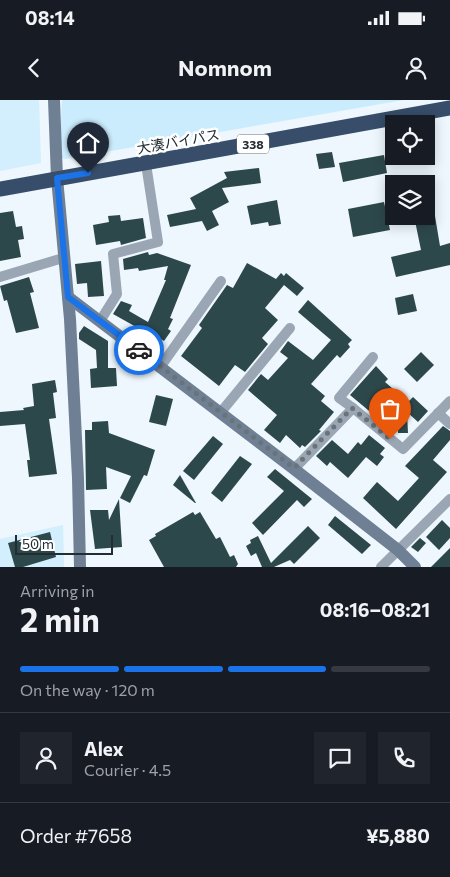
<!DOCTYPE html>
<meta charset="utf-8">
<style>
:root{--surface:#171b24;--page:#20242c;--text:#f1f3f6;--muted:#9ea1a6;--line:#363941;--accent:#1a73e8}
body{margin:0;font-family:Commissioner,"Noto Sans JP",sans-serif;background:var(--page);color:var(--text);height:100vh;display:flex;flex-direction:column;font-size:19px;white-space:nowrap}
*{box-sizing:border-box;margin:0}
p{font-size:16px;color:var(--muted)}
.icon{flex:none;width:28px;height:28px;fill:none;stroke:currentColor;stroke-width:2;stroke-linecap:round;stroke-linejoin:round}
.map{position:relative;height:467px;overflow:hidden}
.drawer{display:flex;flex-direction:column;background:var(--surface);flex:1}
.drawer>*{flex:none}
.buttons{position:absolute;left:385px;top:15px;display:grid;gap:10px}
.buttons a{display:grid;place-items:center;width:50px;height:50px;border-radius:0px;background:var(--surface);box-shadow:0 2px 12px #0003;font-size:25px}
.scale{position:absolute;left:15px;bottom:12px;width:98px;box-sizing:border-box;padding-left:5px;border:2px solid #222c31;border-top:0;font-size:14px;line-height:18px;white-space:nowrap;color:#222c31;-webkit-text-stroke:4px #fff;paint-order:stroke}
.pin{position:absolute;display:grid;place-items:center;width:42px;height:42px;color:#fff;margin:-51px -21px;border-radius:50% 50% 50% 0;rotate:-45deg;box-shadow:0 0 5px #0007}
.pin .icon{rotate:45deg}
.courier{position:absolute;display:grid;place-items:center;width:50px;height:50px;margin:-25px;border:4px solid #1a73e8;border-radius:50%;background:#fff;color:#222;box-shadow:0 1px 6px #0007}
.overview em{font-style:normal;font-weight:700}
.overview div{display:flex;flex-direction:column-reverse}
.overview{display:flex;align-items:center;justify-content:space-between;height:85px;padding:0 20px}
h1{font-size:32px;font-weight:700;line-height:38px}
.bar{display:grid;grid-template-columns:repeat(4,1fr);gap:8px 5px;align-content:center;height:60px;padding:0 20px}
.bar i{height:6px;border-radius:4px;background:var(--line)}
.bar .current{background:var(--accent)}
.bar p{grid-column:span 4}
.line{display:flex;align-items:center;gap:12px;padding:0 20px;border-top:1px solid var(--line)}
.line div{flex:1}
.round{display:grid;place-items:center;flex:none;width:52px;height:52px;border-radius:0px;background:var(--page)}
.status{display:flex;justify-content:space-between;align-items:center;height:35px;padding:0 25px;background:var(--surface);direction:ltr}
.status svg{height:14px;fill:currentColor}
header{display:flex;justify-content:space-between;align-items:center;height:65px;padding:0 20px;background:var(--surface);font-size:22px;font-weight:700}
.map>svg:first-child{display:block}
.built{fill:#d3eefc}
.green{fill:#cbecfd}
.building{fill:#2d484b}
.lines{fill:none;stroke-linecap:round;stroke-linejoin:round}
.street{stroke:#9ba6b5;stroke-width:10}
.secondary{stroke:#6f8095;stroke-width:12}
.highway{stroke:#374d69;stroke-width:15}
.done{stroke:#697378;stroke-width:5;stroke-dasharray:0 9}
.route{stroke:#1a73e8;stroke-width:6}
.labels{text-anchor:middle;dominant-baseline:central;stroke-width:5;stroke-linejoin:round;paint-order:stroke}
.shield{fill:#fff;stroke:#646b6f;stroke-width:1}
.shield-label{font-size:12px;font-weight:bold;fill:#222c31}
.street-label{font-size:14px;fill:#222c31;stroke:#fff}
</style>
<div class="status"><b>08:14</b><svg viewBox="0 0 49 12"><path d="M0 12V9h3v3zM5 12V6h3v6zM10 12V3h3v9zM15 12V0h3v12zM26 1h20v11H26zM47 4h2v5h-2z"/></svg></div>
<header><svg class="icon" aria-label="back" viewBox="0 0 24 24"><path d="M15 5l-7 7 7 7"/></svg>Nomnom<svg class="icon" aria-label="person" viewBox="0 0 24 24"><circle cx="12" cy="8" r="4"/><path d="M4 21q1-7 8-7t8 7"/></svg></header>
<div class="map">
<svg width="450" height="467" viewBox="0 0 450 467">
<rect width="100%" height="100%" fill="#edf7fd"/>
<!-- built -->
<g class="built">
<polygon points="0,0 39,0 41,63 0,71"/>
<polygon points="63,425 64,467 0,467 0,439"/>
</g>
<!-- green -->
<polygon class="green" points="62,0 404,0 65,59 59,56"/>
<!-- building -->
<g class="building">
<polygon points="332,52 335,67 319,69 316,54"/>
<polygon points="384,55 387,73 343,82 339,63"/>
<polygon points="259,68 261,83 222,88 229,102 212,111 219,125 207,131 202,121 170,127 167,115 196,109 190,98 227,78 224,72"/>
<polygon points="277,100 281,124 269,126 268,122 251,125 247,106"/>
<polygon points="384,102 390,130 353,137 348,109"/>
<polygon points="13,111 16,127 22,126 24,139 18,140 21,157 0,161 0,113"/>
<polygon points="120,115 121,121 143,118 146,138 121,145 120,141 96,145 93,125 109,122 108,116"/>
<polygon points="414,116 435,116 440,146 450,143 450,165 396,177 391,157 421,150"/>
<polygon points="148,152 149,155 157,153 191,165 170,218 173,219 168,229 171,231 164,241 145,229 139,226 138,228 113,214 121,201 132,205 129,211 148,222 166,180 164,180 168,166 139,171 138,168 124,170 123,159"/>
<polygon points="101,161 104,196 88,197 87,183 77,184 75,164"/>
<polygon points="247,163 276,179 281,173 284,176 286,173 304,188 297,196 284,185 265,208 278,220 262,238 268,244 245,272 235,265 219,286 181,256 202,228 199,225 227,185 233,188"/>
<polygon points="29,177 34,192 30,193 39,228 16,233 7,200 4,201 0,186"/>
<polygon points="413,194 417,211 398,215 395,198"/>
<polygon points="308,200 352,240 348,244 350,247 340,258 337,255 311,284 325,296 321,301 334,312 319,330 321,331 305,347 302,345 300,348 286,335 280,343 264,330 277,315 248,290 261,274 268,280 288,258 280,252 288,241 313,260 331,240 298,212"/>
<polygon points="84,226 108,241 108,268 116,268 117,286 91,288 90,269 97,268 96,250 79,239 79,233"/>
<polygon points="421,252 434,265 417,282 404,269"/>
<polygon points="376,266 388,279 385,282 407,301 407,303 413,297 428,311 418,322 407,312 408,333 398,333 397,301 380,320 350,295"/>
<polygon points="55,280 57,292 53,293 56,318 49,319 57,374 29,377 27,360 30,360 25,324 0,326 0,312 24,310 23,308 34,306 32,284"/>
<polygon points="156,295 173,299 166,326 149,322"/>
<polygon points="108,321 109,333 155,350 147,376 144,375 130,403 120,398 131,376 106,367 107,389 86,390 85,330 92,330 92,322"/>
<polygon points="443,326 450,331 450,340 433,360 447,372 396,429 363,398 377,382 398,401 419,378 405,366"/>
<polygon points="369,335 385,348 380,354 384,357 377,366 366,357 348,378 330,362 327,366 316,356 332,340 348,354 358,342 361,345"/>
<polygon points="213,336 223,344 194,380 183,371"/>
<polygon points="240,356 252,364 222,402 211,393"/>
<polygon points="275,369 312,399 304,407 297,400 263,435 252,423 284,391 267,377"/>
<polygon points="180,375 196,403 195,403 173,385"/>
<polygon points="119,399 122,447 95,449 90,410 108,410 109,420"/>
<polygon points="193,412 195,415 200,412 216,439 220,437 230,457 234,455 238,464 236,467 164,467 149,440 156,436 155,434"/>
<polygon points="335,416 371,445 362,454 328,425"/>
<polygon points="442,420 450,428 450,438 439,450 426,437"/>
<polygon points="308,426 320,438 294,464 290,460 274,467 262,467 256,453 251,456 246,446 251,443 250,440 258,436 271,463"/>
<polygon points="50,432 56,457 23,467 15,467 8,443"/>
<polygon points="420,438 426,443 418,452 411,447"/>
<polygon points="450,448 450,467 431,467"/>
</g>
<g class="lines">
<!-- street -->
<g class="street">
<polyline points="0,177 63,158"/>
<polyline points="100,221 117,194 113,154 158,142 146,64"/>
<polyline points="161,266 221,181"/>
<polyline points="353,308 339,298 373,257"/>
<polyline points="221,312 290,228"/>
<polyline points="438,313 450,324"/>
<polyline points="294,369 353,308 403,349 450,301"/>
<polyline points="381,467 450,399"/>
</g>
<!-- secondary -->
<g class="secondary">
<polyline points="54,0 57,78 70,219 78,378 80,467"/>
<polyline points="68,197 294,369 398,450 415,467"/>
</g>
<!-- highway -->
<polyline class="highway" points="0,89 450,8"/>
</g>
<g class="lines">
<!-- done -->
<polyline class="done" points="139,250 294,368 352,308 390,339"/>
<!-- route -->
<polyline class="route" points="88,73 57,78 68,197 139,250"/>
</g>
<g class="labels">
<!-- shield labels -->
<rect class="shield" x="237" y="34.5" width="32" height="19" rx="4"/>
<g class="shield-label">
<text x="253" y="44">338</text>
</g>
<!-- street labels -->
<g class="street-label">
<text transform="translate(178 41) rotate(-10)">大湊バイパス</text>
</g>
</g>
</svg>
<div class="buttons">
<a><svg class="icon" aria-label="locate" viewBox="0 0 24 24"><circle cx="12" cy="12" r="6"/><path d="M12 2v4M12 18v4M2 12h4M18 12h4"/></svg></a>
<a><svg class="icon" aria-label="layers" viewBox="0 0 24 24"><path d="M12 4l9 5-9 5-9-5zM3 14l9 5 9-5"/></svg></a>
</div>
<div class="scale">50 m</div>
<div class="pin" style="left:390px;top:339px;background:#ea580c"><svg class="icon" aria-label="bag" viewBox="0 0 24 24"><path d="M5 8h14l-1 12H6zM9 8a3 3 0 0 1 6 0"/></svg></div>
<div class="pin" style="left:88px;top:73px;background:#1f2937"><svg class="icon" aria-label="home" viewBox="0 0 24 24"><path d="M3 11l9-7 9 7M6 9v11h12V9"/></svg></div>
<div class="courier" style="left:139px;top:250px"><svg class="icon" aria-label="car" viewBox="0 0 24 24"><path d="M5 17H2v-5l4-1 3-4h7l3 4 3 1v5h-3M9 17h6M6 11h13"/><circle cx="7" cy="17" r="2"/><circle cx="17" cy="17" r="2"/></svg></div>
</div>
<section class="drawer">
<div class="overview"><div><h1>2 min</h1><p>Arriving in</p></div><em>08:16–08:21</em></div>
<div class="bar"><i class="current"></i><i class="current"></i><i class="current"></i><i></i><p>On the way · 120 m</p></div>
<div class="line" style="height:90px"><a class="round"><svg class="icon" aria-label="person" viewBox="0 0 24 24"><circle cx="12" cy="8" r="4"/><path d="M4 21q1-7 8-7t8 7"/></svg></a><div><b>Alex</b><p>Courier · 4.5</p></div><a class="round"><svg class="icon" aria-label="chat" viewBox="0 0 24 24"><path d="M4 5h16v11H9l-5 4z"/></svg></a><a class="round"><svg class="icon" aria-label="phone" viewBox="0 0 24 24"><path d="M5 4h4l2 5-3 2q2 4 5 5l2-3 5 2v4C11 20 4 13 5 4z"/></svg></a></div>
<div class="line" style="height:65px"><div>Order #7658</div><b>¥5,880</b></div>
</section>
